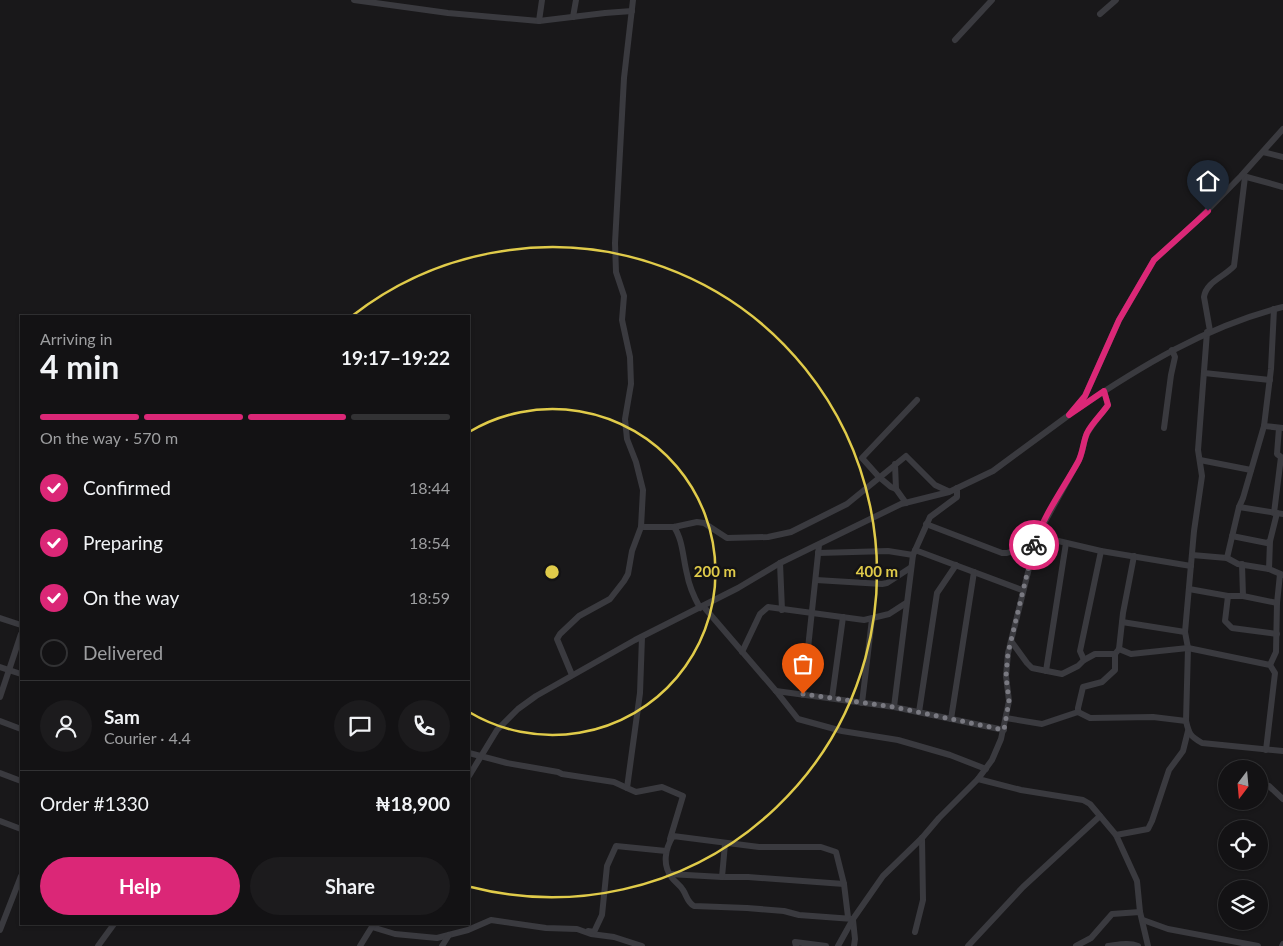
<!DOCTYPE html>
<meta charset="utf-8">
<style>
:root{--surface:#131214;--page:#1c1b1d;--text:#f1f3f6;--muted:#9d9ea0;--line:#323234;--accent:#db2777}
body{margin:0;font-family:Lato,sans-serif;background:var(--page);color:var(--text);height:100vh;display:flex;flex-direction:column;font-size:19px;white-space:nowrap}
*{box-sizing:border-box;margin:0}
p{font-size:16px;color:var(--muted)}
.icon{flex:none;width:28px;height:28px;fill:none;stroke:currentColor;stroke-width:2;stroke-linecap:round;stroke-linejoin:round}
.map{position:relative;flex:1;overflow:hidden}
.side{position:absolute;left:20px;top:315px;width:450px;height:610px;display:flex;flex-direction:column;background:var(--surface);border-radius:0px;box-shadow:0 1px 4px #0004,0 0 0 1px var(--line)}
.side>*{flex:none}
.needle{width:32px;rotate:196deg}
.buttons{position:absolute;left:1218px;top:760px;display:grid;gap:10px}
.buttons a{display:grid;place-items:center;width:50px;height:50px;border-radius:50%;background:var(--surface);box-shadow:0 1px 4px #0004,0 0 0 1px var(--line);font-size:25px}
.pin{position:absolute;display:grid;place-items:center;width:42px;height:42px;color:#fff;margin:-51px -21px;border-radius:50% 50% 50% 0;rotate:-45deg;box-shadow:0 0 5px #0007}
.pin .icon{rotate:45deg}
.courier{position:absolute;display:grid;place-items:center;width:50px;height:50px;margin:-25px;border:4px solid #db2777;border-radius:50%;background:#fff;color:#222;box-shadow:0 1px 6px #0007}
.head em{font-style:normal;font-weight:700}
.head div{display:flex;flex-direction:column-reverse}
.head{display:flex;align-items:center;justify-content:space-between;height:85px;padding:0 20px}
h1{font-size:32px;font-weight:700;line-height:38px}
.bar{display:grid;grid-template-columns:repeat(4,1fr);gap:8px 5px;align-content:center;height:60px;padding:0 20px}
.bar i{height:6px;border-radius:4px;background:var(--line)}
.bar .current{background:var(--accent)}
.bar p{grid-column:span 4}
.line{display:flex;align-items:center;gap:12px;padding:0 20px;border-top:1px solid var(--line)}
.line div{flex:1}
.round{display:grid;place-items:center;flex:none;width:52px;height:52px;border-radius:26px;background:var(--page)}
ol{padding:0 20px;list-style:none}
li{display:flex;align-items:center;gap:15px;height:55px}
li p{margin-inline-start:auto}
li .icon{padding:5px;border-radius:50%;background:var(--accent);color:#fff;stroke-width:4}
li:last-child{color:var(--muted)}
li i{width:28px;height:28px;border:2px solid var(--line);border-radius:50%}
.cta{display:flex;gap:10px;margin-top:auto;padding:10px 20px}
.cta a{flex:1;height:58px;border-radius:30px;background:var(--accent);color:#fff;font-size:20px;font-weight:700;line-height:58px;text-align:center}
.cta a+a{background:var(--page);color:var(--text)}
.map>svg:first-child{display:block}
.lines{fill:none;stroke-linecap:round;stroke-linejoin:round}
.minor{stroke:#3a3a3f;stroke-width:6}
.done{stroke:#797981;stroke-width:5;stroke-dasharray:0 9}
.route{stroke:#db2777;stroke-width:6}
.ring{fill:none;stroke:#e0cb4a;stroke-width:2.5}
.centre{fill:#e0cb4a;stroke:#141315;stroke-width:2.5}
.ring-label{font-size:15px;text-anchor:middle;font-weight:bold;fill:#e0cb4a;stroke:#141315;stroke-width:5;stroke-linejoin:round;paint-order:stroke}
</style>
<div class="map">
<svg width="1283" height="946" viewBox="0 0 1283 946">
<rect width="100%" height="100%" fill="#19181a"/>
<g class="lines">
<!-- minor -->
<g class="minor">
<polyline points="354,0 448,13 539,21 605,13 632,11"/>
<polyline points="1100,14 1116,0"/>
<polyline points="573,17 576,0"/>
<polyline points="539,21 542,0"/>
<polyline points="955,40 992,0"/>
<polyline points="1263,152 1283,157"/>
<polyline points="1243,176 1283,187"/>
<path d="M1210,331L1204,297C1206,282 1224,277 1234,266L1245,177"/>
<path d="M1207,332L1198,450L1202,476L1194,531L1185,632L1188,648L1186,721C1189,734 1190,736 1202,743L1283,751"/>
<polyline points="1204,373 1270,380"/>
<path d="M1076,410C1141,366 1207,326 1283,307"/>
<polyline points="1264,426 1283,428"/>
<polyline points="1164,428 1171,375 1175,357 1172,350"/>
<polyline points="1200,460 1251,470"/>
<polyline points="895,464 896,489"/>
<polyline points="906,503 896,489 891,487 879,477 862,458 917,400"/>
<polyline points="1239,507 1283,514"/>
<polyline points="1274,513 1281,457 1277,454 1279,428"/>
<polyline points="926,524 1002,553 1007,553 1035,544"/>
<polyline points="641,527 674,527 697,522 704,523 727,538 768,537 791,532 847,504 906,456 935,485 948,491"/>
<path d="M674,527C683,540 683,559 687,574C689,586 694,597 700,608"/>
<polyline points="1037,536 1101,551 1191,566"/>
<polyline points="1232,536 1267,543 1270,541"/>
<polyline points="915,550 1022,590"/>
<polyline points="818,553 888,551 913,555"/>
<polyline points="1192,555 1227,558 1238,564 1269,569 1283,575"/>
<polyline points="1227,558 1239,507 1243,498 1264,426 1271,369 1274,309"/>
<polyline points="780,563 782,610"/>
<polyline points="1269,569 1270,541 1277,513"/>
<polyline points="816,580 882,584 887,583 910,568"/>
<polyline points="1189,589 1228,596 1243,596 1242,564"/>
<polyline points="1228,596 1225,621 1232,628 1277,634"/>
<polyline points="1243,596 1277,603"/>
<polyline points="703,606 776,691 798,719 842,731 898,740 950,755 986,769"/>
<polyline points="0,618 21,625"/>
<polyline points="1122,622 1185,632"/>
<polyline points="642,637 640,693 627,788 636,792 662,787 683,796 670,839"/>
<polyline points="1011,641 1027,663 1032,668 1062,674 1078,666 1084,660 1095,654 1115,654 1119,649 1131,654 1188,648 1270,665 1275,673 1266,750"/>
<polyline points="1119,649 1123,613 1134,556"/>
<polyline points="742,652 760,614 768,607 864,620 889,614 906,603"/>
<polyline points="1084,660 1080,651 1101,551"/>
<polyline points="1270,665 1276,652 1277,603 1280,574"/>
<polyline points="0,667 21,674"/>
<polyline points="1046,671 1066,543"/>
<polyline points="572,675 557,639 560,634 579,616 610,599 624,581 628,574 632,551 641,527 643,490 636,462 627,439 625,419 631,384 630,357 622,320 624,296 616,272 615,243 624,78 633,0"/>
<polyline points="776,691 894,707 1004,730"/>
<polyline points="803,695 819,545"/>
<polyline points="0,697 21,634"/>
<polyline points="832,698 843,617"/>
<polyline points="862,703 872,619"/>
<polyline points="894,707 913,555 930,517 957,497 957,488"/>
<polyline points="919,712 937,593 956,565"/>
<polyline points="1078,712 1090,718 1153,717 1186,721"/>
<polyline points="1078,712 1078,708 1083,687 1102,682 1115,670 1115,654"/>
<polyline points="1006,718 1042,724 1078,712"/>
<polyline points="951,719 974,572"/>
<polyline points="0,721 21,729"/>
<polyline points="469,753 507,763 558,772 562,774 614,782 627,788"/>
<polyline points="0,773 21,781"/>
<polyline points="469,776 497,730 518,709 536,696 635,640 738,588 780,563 901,504 949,492 993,471 1069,415 1085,396 1119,320 1154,260 1196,222 1241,176 1283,129"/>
<polyline points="978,779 1021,790 1083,800 1090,804 1116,835 1137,881 1140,912 1148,946"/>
<polyline points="1269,786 1283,799"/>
<polyline points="0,821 21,829"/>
<polyline points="1116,835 1148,829 1152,821 1169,770 1183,751 1188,731"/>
<polyline points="669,874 722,877 748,877 844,884"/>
<polyline points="722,877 725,844"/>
<path d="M848,917L844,884L836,852L821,847H759L673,836C665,849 662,865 672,878C675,882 680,885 683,890C687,896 687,902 694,906L747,908L784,911L799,915L853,919"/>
<polyline points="853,920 855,939 854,946"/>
<polyline points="1143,920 1168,929 1258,946"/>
<polyline points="372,927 395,934 437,938 468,930 491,920 546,928 577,929 591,934 614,937 642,946"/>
<polyline points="0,930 21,876"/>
<polyline points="588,931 594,932 602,915 607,866 616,846 666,851"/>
<polyline points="915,932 923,900 922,838"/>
<polyline points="98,946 114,924"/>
<polyline points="360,946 373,925"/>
<polyline points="442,946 449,935"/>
<polyline points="796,946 795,942 826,946"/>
<path d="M838,946L853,919L883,876L922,838L939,818L978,779L992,760L1001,739L1009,701L1006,676L1008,653L1037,536L1079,460C1083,452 1083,444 1086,436C1090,426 1102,414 1108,405L1104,391"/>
<polyline points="968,946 1023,887 1100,816"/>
<polyline points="1076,946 1091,938 1112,914 1140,912"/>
<path d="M1108,946C1117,945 1129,942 1138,946"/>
<polyline points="1282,946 1283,944"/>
</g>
</g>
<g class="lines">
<!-- done -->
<polyline class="done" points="803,694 894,707 1004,730 1009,701 1006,676 1008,653 1034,545"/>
<!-- route -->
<path class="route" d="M1034,545C1043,516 1063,489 1078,462C1083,453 1083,442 1087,433C1092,423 1102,414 1108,405L1104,391L1069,415L1085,396L1119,320L1154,260L1208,211"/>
</g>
<!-- distance rings -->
<g class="ring">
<path d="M469 432A163 163 0 1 1 469 712"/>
<path d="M352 316A325 325 0 1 1 471 887"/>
</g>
<circle cx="552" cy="572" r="8" class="centre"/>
<g class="ring-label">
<text x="715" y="577">200 m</text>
<text x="877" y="577">400 m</text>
</g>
</svg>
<div class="buttons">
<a><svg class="needle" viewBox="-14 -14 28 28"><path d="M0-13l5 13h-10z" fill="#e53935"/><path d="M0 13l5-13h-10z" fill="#9d9ea0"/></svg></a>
<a><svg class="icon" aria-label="locate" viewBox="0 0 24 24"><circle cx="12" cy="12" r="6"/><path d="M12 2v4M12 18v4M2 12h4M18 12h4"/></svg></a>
<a><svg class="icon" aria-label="layers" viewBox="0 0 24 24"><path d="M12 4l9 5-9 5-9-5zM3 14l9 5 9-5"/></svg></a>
</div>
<div class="pin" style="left:803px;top:694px;background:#ea580c"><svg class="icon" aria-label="bag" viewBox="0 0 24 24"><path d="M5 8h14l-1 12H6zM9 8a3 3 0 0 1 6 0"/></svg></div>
<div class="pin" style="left:1208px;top:211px;background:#1f2937"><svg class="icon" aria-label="home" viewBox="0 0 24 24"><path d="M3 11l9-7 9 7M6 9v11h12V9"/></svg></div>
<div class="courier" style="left:1034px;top:545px"><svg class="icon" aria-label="bike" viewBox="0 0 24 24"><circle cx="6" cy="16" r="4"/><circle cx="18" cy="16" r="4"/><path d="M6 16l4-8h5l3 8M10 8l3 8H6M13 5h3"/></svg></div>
<section class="side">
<div class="head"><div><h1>4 min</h1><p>Arriving in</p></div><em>19:17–19:22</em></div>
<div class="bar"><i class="current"></i><i class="current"></i><i class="current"></i><i></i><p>On the way · 570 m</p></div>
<ol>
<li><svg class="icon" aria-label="check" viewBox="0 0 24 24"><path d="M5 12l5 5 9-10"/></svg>Confirmed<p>18:44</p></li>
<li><svg class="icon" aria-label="check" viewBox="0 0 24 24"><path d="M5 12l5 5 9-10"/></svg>Preparing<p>18:54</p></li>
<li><svg class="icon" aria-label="check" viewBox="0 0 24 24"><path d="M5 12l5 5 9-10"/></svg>On the way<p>18:59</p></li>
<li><i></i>Delivered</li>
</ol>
<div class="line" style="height:90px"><a class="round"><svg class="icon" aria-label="person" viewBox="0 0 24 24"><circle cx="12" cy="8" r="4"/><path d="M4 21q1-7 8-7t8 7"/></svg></a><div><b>Sam</b><p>Courier · 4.4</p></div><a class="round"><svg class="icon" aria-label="chat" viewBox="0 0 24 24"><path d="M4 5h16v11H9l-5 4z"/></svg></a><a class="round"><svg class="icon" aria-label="phone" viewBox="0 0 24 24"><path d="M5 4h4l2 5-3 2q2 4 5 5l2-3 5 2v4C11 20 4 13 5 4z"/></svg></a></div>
<div class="line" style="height:65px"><div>Order #1330</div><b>₦18,900</b></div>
<div class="cta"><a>Help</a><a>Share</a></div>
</section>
</div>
